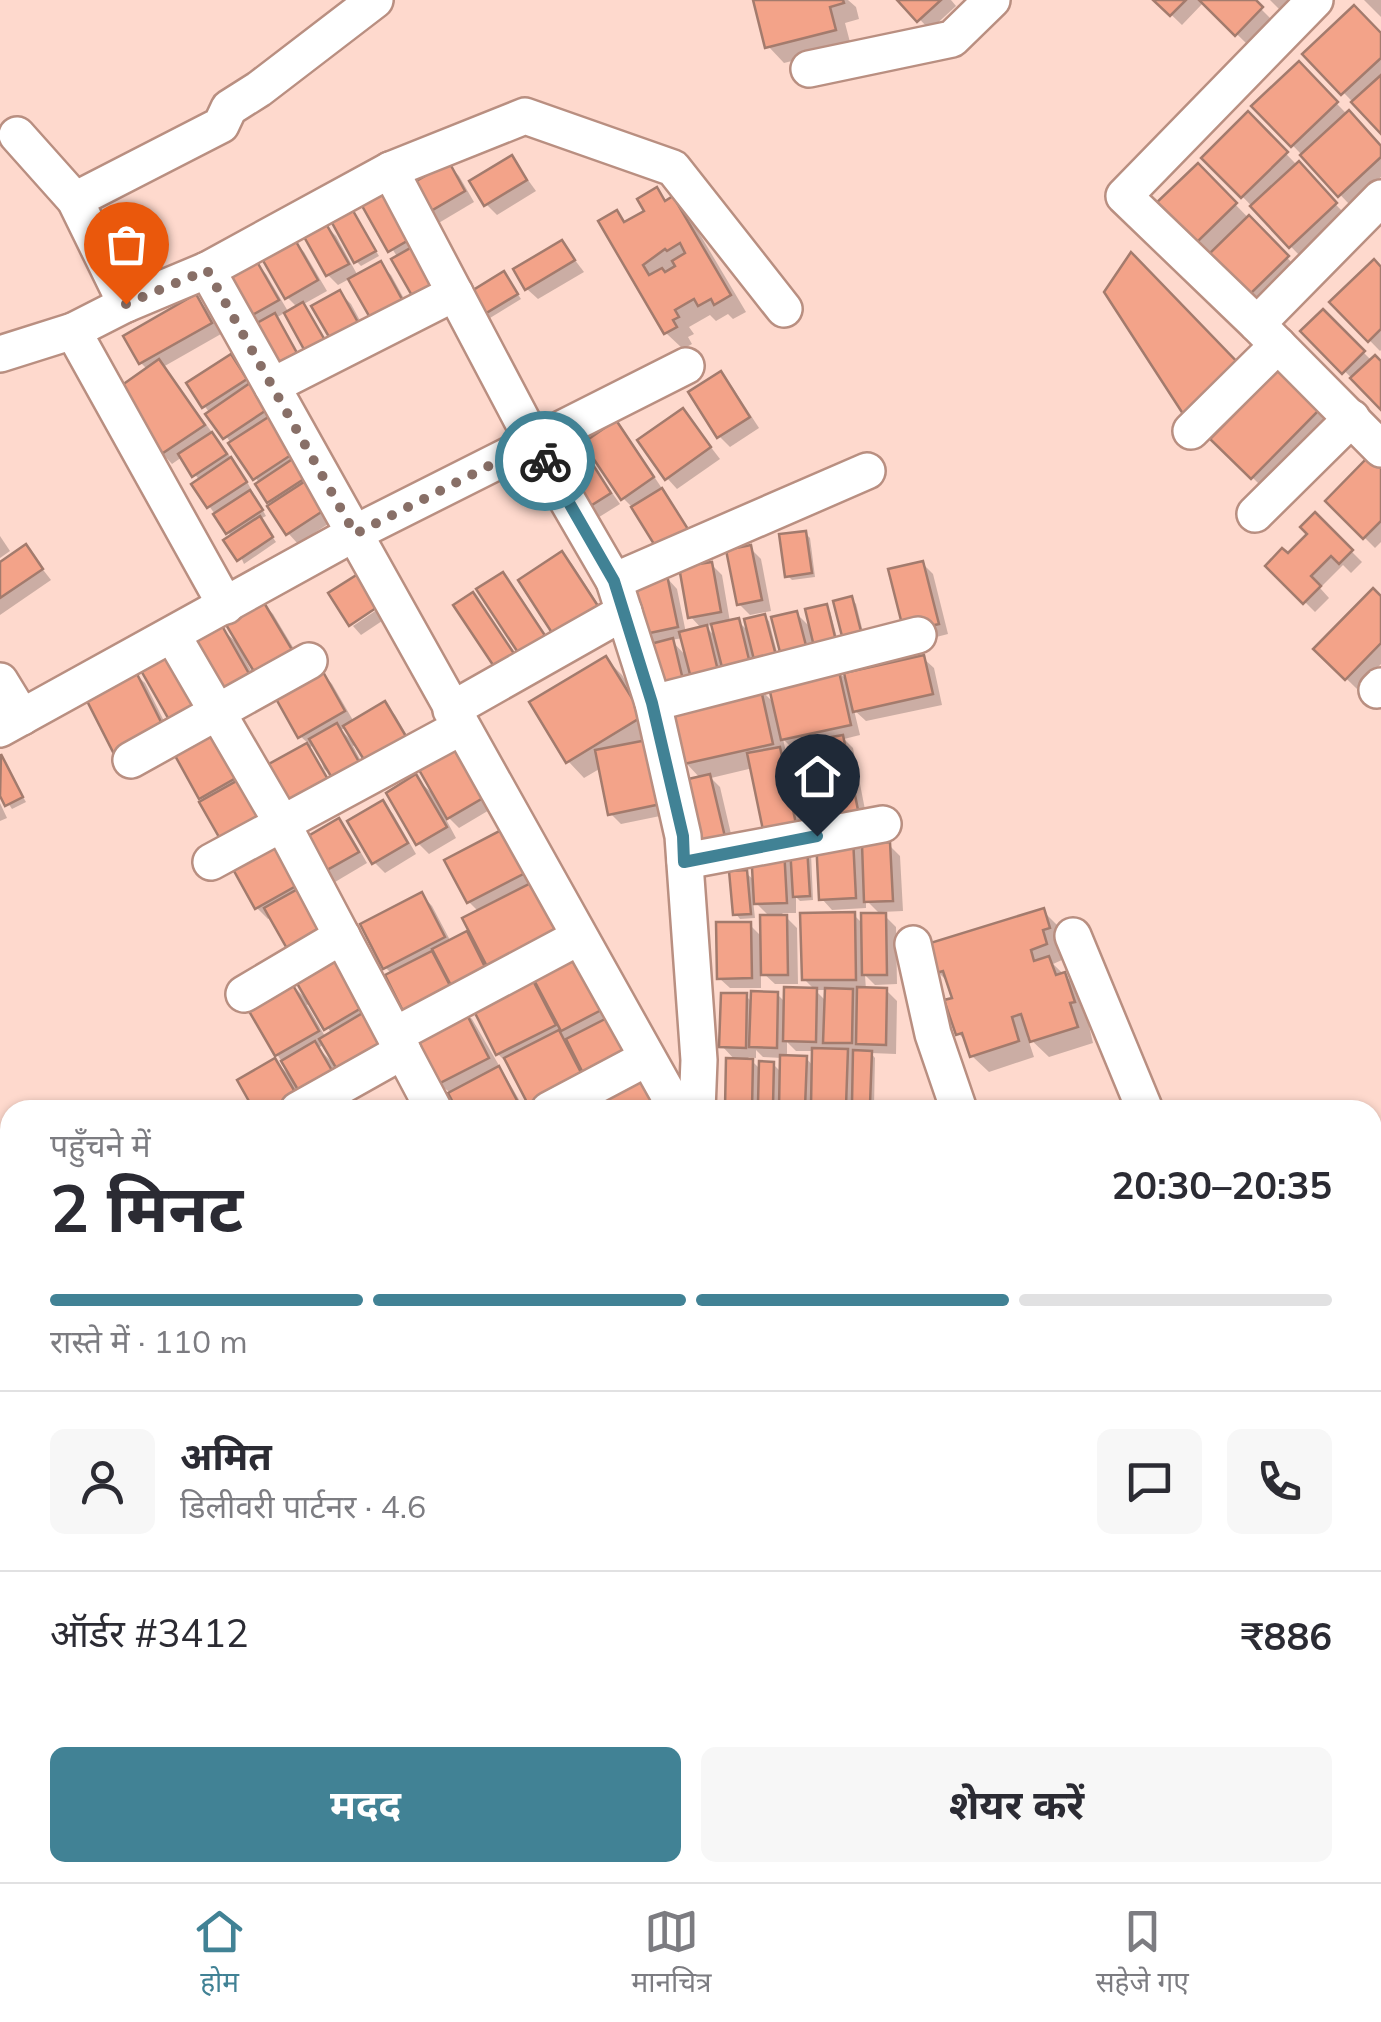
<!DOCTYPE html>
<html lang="hi">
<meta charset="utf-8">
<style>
:root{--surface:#fff;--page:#f7f7f7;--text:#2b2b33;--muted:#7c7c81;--line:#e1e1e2;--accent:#418295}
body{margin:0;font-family:Mulish,"Noto Sans Devanagari",sans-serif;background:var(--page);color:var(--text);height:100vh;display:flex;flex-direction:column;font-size:38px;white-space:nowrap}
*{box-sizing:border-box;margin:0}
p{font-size:32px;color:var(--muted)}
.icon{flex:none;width:55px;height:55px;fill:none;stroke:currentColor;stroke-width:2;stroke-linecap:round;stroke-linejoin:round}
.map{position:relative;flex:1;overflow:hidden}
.side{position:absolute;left:0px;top:1100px;width:1382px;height:782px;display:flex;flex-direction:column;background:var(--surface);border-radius:30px 30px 0 0;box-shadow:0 2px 8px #0004}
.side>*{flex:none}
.pin{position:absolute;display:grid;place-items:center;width:85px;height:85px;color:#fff;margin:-102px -42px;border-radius:50% 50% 50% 0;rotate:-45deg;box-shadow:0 0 10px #0007}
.pin .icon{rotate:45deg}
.courier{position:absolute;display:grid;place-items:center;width:100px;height:100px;margin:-50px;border:8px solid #418295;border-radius:50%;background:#fff;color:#222;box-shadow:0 2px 12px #0007}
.headline em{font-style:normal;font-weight:700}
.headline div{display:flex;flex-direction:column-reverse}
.headline{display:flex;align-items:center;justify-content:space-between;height:170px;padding:0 50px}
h1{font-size:65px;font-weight:700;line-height:75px}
.bar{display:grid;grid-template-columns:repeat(4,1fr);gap:15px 10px;align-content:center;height:120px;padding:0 50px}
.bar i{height:12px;border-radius:8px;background:var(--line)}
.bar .selected{background:var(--accent)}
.bar p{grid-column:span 4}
.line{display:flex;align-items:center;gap:25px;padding:0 50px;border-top:2px solid var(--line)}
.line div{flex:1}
.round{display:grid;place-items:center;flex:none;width:105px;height:105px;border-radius:15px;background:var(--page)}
.cta{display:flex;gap:20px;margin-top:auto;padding:20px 50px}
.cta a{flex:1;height:115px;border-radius:15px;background:var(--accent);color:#fff;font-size:40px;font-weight:700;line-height:115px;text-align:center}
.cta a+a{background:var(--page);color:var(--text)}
.dock{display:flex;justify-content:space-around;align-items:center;height:140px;border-top:2px solid var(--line);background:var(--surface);font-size:28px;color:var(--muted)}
.dock a{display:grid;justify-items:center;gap:5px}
.dock .selected{color:var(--accent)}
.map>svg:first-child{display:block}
.water{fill:#bdc4fa}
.shadow{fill:#0003;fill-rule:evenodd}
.building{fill:#f3a389;stroke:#a37b6d;stroke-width:2.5;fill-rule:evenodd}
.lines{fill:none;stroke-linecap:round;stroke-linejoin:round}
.minor-casing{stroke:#b98f81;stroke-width:40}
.minor{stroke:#fff;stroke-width:35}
.done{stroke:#886f67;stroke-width:10;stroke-dasharray:0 18}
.route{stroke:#418295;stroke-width:12}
</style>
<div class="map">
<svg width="1381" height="1882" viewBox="0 0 1381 1882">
<rect width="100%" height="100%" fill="#fed9cd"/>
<!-- water -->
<polygon class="water" points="1381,1194 1381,1379 1372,1377 1372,1196"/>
<!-- shadow -->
<g class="shadow">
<polygon points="756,0 848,0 856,7 859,19 845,23 851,46 784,63 768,46"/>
<polygon points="901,0 951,0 956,6 930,30"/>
<polygon points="1156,0 1252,0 1272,20 1247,44 1204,2 1182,25"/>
<polygon points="1270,0 1294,0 1282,12"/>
<polygon points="1364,0 1381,0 1381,17"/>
<polygon points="1381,36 1381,131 1306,54"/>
<polygon points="1299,65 1381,149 1381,177 1350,205 1255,106"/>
<polygon points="1248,115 1346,215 1301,257 1205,158"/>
<polygon points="512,158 536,191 497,215 486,204"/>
<polygon points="448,165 459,176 474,202 437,224 411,187"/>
<polygon points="1198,166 1297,268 1257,307 1157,206"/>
<polygon points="657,191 668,202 673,200 689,216 746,312 733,319 728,314 716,321 710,315 689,327 694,334 688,337 692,344 683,349 666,333 616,213 627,224 647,211"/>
<polygon points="365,205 428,246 398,258"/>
<polygon points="352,212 379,256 361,266 356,261"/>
<polygon points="325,225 336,236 358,276 380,264 391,275 413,315 351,278 338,285 328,275"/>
<polygon points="294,241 304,252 327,291 302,305 328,348 313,356 286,312 276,318 299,358 286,365 230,278 255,263 266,274 289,313 298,308 287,297 264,258"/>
<polygon points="562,243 584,272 538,299 527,289"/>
<polygon points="1381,270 1381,350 1380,351 1332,302"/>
<polygon points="508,279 521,299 490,318 485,313"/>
<polygon points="340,293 351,304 369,337 334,340"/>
<polygon points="195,297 206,308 221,334 163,367 241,471 266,516 260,519 276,542 244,564 232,537 209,506 200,481 182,457 172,464 162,453 148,370 141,363"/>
<polygon points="1323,312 1372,361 1381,364 1381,407 1304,331"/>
<polygon points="231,357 256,390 334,520 298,544 288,533 260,484 189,384"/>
<polygon points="1280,371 1335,426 1269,494 1214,439"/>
<polygon points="721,374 731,385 759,428 730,447 719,436"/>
<polygon points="683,411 720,459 677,489 667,478"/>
<polygon points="616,424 626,434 702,549 634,509 623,498"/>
<polygon points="583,452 620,504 596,519 586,509"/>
<polygon points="1381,472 1381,542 1375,548 1328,501"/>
<polygon points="1315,515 1362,562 1351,573 1343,565 1320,588 1329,598 1315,612 1269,566 1288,557 1310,534"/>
<polygon points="805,533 810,538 815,577 792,580 788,576"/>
<polygon points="0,536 10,551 0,558"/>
<polygon points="26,548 51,580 0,615 0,565"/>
<polygon points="750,548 761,559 771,611 750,615 739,604"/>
<polygon points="562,554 572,564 607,618 566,645"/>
<polygon points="922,563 933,574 948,634 917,642"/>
<path d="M711,564L722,575L730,622L738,621L750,633L764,617L769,621L781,668L755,684L776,705L837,670L848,681L923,658L934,668L942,705L866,721L854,710L860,735L844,739L853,748L868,825L807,747L794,750L783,739L805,834L765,828L753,768L711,778L720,787L735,851L713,856L701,779L686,763L705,691L688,675L693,694L647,633L667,578L677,589L686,633L702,629L690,616ZM714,625L718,639L705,626ZM683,638L688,658L671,640Z"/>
<polygon points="503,575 513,586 555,648 532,663"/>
<polygon points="473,595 524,666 508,677"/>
<polygon points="852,599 856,604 866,644 846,643"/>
<polygon points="1381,600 1381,664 1357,689 1316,649"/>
<polygon points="263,604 273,614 303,664 228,624"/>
<polygon points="826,606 830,611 841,653 796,673 796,613 812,629"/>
<polygon points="381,607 388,617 361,635 353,626"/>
<polygon points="220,627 237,643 261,690 187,646"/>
<polygon points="606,659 622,675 657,734 670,814 621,824 610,813 601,768 584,778 568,761"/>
<polygon points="134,673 145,683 173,739 127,763"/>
<path d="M322,673L332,684L354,722L384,704L395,715L415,749L357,744L353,746L368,774L345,787L324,769L315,744L309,748L315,755L260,772L309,744L300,736ZM346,727L353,742L341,730Z"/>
<polygon points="215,732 250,786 205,801 201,797"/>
<polygon points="453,750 463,761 491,809 459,828 441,810 456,838 429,854 418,843 416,778 435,796"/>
<polygon points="0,757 26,802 12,809 0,791"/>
<polygon points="0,803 7,818 0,821"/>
<polygon points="383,803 393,814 416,854 385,873 374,862"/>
<polygon points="339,821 349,832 367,863 330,885 302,843"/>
<polygon points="510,828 671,1110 612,1110 602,1092 593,1099 604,1110 534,1110 509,1065 498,1054 473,1003 462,1009 472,1019 525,1110 459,1110 451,1093 438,1084 392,974 385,967 422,895 432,906 451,942 466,934 478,945 479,912 469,902"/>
<polygon points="276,838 338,941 272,916 268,919 257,908 232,863"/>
<path d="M852,840L865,853L889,845L900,856L903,911L881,912L896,927L897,984L875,985L865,975L866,990H886L897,1001L896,1054L871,1053L875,1058L874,1107L819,1110L815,1106V1110H785L777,1103V1108L730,1110L728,1107L736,1061L722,1046L746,996L753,1003L777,994L786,1003L816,991L827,1002V990H815L804,979L854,915L864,925L882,916L866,900V908L832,910L822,899ZM787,1042L796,1051H815L814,1067L806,1058H787ZM756,1050L763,1057L782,1058V1073L773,1064L762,1071L748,1057L756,1058Z"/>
<polygon points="754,852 811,853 813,900 800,901 796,897 796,913 782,913 797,928 798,984 775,984 761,971 761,988 730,988 719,978 750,925 763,938 770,917 753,900 755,918 740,919 736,914 746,873 755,881"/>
<polygon points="1043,911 1059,927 1064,944 1058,946 1062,960 1053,964 1081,991 1093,1043 1049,1057 1027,1036 1034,1057 989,1072 972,1056 969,1044 958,1033 955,1000 950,984 938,972"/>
<path d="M334,960L372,1018L354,1087L335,1068L347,1092L257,1110L275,1061L291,1077L277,1054L290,983L309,1002ZM311,1003L332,1034L326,1038L307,1005ZM325,1044L334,1064L318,1048Z"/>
<polygon points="1372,1561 1381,1573 1381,1582 1372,1587"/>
<polygon points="1381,1622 1381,1842 1372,1834 1372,1626"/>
<polygon points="664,1872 748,1872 752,1882 668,1882"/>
<polygon points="1213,1872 1345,1872 1354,1882 1218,1882"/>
</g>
<!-- building -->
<g class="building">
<polygon points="753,0 843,0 844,3 830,7 836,30 765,48"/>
<polygon points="897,0 941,0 917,22"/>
<polygon points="1153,0 1186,0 1170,16"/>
<polygon points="1199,0 1256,0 1263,7 1235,36"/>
<polygon points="1354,5 1381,33 1381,58 1341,95 1302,54"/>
<polygon points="1299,61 1338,102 1291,147 1251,106"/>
<polygon points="1381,75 1381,134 1351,102"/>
<polygon points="1349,110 1381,146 1381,157 1338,197 1300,155"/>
<polygon points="1248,111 1288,152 1241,198 1201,158"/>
<polygon points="512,155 527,180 484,206 469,181"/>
<polygon points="1299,161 1337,203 1289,248 1250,206"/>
<polygon points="449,162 465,191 424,215 408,186"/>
<polygon points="1198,163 1237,203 1193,246 1154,205"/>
<polygon points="392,187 419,234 388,252 361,204"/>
<path d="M657,187L665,201L673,196L731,295L714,305L711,299L698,306L694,299L675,310L679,317L673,320L677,327L664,334L598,221L617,210L624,222L644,211L637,199ZM680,243L685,253L672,261L675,266L665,272L662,268L649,275L643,265L665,249L667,251Z"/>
<polygon points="352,209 376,251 354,263 331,221"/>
<polygon points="1249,215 1289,256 1245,299 1205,258"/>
<polygon points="325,222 349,264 326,276 303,235"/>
<polygon points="294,238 318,280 285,299 261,257"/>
<polygon points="562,240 575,260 525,290 513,269"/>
<polygon points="421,242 444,281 414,299 391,259"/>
<polygon points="1131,252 1242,367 1187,420 1104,292"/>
<polygon points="1374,259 1381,267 1381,329 1368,342 1329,302"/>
<polygon points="256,260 279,300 249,317 226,277"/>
<polygon points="381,261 404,303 372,321 348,279"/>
<polygon points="504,271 518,294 483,315 470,292"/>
<polygon points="340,290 360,326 332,342 311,306"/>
<polygon points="196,294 212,323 139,364 123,336"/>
<polygon points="303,302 326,342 306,353 284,313"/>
<polygon points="1323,309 1365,351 1342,374 1300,331"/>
<polygon points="275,313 297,353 279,362 257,323"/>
<polygon points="231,354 247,379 202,408 186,383"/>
<polygon points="1375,355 1381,361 1381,410 1350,378"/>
<polygon points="159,359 205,425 160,455 115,390"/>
<polygon points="1280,368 1321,408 1251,479 1210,439"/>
<polygon points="721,371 750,417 717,438 688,392"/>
<polygon points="250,383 268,409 223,439 205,414"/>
<polygon points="683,408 711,447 665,480 637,440"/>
<polygon points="270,416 294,453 253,480 228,443"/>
<polygon points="616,420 654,477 621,500 583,443"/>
<polygon points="212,432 227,454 192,477 178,454"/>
<polygon points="583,449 611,493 584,510 556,467"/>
<polygon points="1369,456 1381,468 1381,521 1363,539 1325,501"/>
<polygon points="231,457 247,482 207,508 191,484"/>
<polygon points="294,458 307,477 267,503 255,484"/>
<polygon points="307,480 326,509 286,535 267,506"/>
<polygon points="662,488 693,537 662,557 631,507"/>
<polygon points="250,490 263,510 226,534 213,514"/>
<polygon points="1315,512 1353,550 1339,564 1331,556 1311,576 1321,586 1303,604 1265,566 1282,548 1288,553 1307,534 1300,527"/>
<polygon points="260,516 273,537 237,561 223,540"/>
<polygon points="806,531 812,573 785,577 779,534"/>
<polygon points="26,544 43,569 0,598 0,562"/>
<polygon points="751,545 762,600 737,605 726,550"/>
<polygon points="562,551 598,606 554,636 518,580"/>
<polygon points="923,561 939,624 904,632 888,569"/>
<polygon points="712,562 721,612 688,618 679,567"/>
<polygon points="503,572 546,637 519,654 476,589"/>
<polygon points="358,574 379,606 349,626 328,593"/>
<polygon points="667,575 678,627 645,634 634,582"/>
<polygon points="1373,588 1381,596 1381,643 1345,680 1313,649"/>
<polygon points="473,592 515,655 495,668 453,605"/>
<polygon points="852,596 863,639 844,644 833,601"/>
<polygon points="263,601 294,653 256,675 225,623"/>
<polygon points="827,604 838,649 816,655 805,609"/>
<polygon points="797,611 809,657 783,664 771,617"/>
<polygon points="765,614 778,663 756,668 744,619"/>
<polygon points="739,618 752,672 725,679 711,624"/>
<polygon points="221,624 252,679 214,700 184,645"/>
<polygon points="707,625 719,675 692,682 679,632"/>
<polygon points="673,638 684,684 655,691 643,646"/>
<polygon points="174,648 206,705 172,725 139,667"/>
<polygon points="924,655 933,694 853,712 844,673"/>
<polygon points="606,656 643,716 566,763 529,702"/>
<polygon points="838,667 851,725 781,740 768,683"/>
<polygon points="135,670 164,728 114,754 84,695"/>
<polygon points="322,670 345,711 298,738 275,697"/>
<polygon points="760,685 773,744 684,764 670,705"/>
<polygon points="385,701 407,738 366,763 343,726"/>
<polygon points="337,723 359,762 332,778 309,739"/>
<polygon points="215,728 241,775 199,799 173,752"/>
<polygon points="843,735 859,815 819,822 803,742"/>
<polygon points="647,740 661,804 608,815 595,750"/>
<polygon points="307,743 330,783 279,812 256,771"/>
<polygon points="453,747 483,798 447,819 418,768"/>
<polygon points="780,747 796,824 763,830 747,753"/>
<polygon points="1,754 23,797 5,806 0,796"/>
<polygon points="416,774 447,827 416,845 386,793"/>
<polygon points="710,774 726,841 700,846 684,780"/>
<polygon points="242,778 266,819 223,844 199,802"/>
<polygon points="383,800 408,843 372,864 347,821"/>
<polygon points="339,818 359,852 318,875 298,842"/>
<polygon points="511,825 533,869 467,903 444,860"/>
<polygon points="277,835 303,882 255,909 229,862"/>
<polygon points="853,838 856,898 819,900 816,839"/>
<polygon points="890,842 893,901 864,902 862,844"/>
<polygon points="807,846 810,896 793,897 790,847"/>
<polygon points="784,848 787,903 754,904 751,849"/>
<polygon points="747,870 751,914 733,915 729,871"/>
<polygon points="539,879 569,940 493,978 462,918"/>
<polygon points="305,885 330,930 289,952 264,908"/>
<polygon points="422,892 445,937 383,969 360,924"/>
<polygon points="1044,908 1050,928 1043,930 1047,944 1031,950 1034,961 1049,956 1056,975 1065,972 1075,1002 1070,1003 1078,1027 1030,1042 1021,1014 1012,1017 1019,1041 970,1057 962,1033 956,1035 944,1000 952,998 943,971 936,973 927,944"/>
<polygon points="855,912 856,980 802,980 800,913"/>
<polygon points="861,913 886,913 887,975 862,975"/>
<polygon points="760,915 787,915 788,975 761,975"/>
<polygon points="716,922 751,922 752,978 717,979"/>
<polygon points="467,931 490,977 456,995 432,949"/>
<polygon points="432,951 457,999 409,1023 385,975"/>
<polygon points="583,954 609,1006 561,1031 534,980"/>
<polygon points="335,957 363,1007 324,1030 295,980"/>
<polygon points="528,971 556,1025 496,1055 469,1001"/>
<polygon points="290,980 319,1031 275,1056 246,1006"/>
<polygon points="784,987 817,988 816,1042 783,1041"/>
<polygon points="857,987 887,988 886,1045 856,1044"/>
<polygon points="825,988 853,989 852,1043 823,1043"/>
<polygon points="751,991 778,992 777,1048 749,1047"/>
<polygon points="721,993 747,993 746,1048 719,1047"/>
<polygon points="462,1005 489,1058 436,1085 409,1033"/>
<polygon points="366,1011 389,1050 342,1078 319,1039"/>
<polygon points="611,1016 634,1059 588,1083 566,1039"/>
<polygon points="559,1030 588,1086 542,1110 531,1110 504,1058"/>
<polygon points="315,1041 338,1081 304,1100 281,1061"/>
<polygon points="812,1048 848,1049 846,1106 811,1106"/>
<polygon points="853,1050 872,1051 870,1104 852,1103"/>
<polygon points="780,1055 807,1056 805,1108 779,1108"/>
<polygon points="275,1058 301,1102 288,1110 254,1110 237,1080"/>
<polygon points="726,1058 753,1059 752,1109 725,1108"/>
<polygon points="759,1061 774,1062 773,1105 758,1104"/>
<polygon points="499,1066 522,1110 457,1110 448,1093"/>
<polygon points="646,1067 668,1110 609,1110 599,1092"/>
<polygon points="1381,1619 1381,1724 1377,1719 1372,1722 1372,1623"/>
<polygon points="1380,1747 1381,1825 1372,1830 1372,1751"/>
<polygon points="661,1872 741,1872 745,1882 665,1882"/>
<polygon points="1239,1872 1271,1872 1276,1880 1244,1882"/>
<polygon points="1301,1872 1343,1872 1354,1882 1298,1882 1305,1878"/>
</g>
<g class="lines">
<defs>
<g id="minor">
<polyline points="1315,0 1124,196 1257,324 1381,449"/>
<polyline points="809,69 952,39 992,0"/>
<polyline points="17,135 75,200 126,304"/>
<polyline points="390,170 534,443 614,581 653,703 683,836 699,1060 697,1110"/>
<polyline points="75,200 221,125 229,108 259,89 375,0"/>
<polyline points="207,270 677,1110"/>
<polyline points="1257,324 1381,198"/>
<polyline points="73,331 226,606"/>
<polyline points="0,354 73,331 126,304 207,270 390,170 525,116 673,168 784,309"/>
<polyline points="272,386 455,293"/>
<polyline points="1191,431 1278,345"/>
<polyline points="1255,514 1352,418"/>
<polyline points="614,581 867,471"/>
<polyline points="173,636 282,823 434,1110"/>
<polyline points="0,681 22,717"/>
<polyline points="1377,690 1381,686"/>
<polyline points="653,703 918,635"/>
<polyline points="451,710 624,612"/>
<polyline points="0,729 355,533 686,366"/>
<polyline points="131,760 309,661"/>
<polyline points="685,861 883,824"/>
<polyline points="211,862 461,727"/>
<polyline points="1073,936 1145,1110"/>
<polyline points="913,944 933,1034 959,1110"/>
<polyline points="244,994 342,936"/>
<polyline points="395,1035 579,937"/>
<polyline points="298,1110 403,1051"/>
<polyline points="549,1110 647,1058"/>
<polyline points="1372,1499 1381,1513"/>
<polyline points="1372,1594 1381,1590"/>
<polyline points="835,1872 839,1882"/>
<polyline points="1358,1872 1362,1882"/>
<polyline points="1133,1882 1133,1872"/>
</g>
</defs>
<!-- minor casing -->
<use href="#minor" class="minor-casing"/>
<!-- minor -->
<use href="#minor" class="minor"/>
</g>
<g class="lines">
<!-- done -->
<polyline class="done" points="126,304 207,270 355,534 534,443 545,461"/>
<!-- route -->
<polyline class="route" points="545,461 614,581 652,703 683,836 684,862 817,836"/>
</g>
</svg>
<div class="pin" style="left:126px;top:304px;background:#ea580c"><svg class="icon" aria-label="bag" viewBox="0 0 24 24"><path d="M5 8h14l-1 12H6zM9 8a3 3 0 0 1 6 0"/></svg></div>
<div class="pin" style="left:817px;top:836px;background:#1f2937"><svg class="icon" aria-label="home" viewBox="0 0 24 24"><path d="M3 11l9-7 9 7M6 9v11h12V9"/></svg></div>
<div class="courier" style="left:545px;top:461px"><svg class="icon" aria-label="bike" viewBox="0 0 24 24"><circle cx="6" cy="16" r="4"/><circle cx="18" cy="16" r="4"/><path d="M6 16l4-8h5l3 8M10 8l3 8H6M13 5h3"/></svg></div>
<section class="side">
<div class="headline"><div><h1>2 मिनट</h1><p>पहुँचने में</p></div><em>20:30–20:35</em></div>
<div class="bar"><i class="selected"></i><i class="selected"></i><i class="selected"></i><i></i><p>रास्ते में · 110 m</p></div>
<div class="line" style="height:180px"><a class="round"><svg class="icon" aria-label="person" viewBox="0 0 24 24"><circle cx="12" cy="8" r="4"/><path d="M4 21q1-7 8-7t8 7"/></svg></a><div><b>अमित</b><p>डिलीवरी पार्टनर · 4.6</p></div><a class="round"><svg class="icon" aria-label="chat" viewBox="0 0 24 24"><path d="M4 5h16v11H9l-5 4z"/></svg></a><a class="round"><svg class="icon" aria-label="phone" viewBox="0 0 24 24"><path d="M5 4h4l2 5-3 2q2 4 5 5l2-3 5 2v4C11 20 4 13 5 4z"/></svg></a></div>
<div class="line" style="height:130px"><div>ऑर्डर #3412</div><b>₹886</b></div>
<div class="cta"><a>मदद</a><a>शेयर करें</a></div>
</section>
</div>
<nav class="dock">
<a class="selected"><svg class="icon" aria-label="home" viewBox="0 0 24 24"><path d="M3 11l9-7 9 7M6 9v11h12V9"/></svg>होम</a>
<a><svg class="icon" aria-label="map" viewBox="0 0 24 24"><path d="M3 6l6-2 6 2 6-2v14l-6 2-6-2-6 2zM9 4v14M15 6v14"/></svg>मानचित्र</a>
<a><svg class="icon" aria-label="saved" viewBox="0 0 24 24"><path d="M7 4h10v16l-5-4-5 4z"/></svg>सहेजे गए</a>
</nav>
